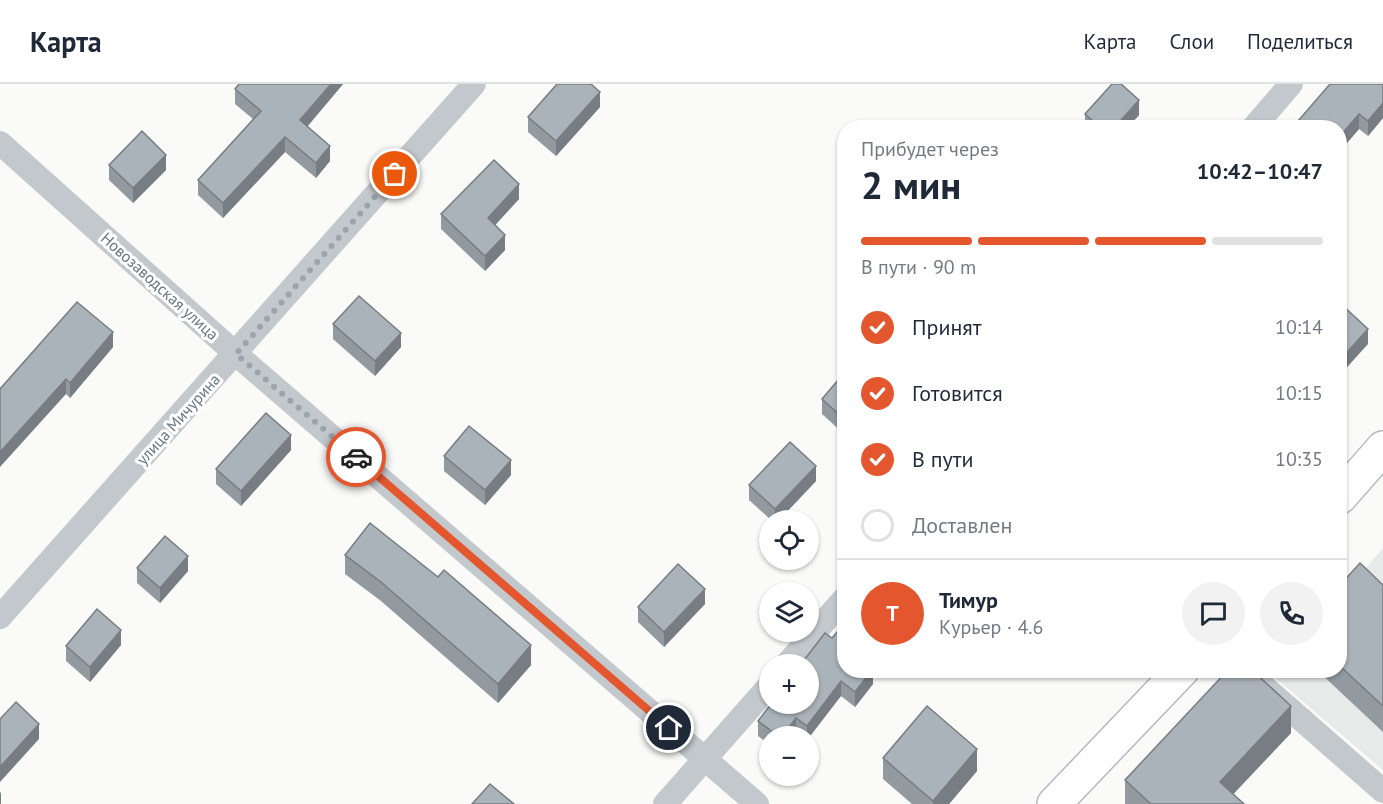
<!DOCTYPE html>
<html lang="ru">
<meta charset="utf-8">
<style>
:root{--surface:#fff;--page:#f2f2f3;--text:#1f2937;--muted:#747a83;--line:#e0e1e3;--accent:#e4572e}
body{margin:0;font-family:"PT Sans",sans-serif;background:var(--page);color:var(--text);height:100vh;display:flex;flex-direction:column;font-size:22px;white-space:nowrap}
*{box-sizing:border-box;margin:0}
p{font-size:20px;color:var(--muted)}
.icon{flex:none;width:33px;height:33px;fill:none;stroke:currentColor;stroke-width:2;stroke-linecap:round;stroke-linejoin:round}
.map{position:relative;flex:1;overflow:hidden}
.details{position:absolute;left:837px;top:36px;width:510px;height:558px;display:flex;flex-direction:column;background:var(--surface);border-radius:24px;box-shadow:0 2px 4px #0004}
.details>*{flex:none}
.tools{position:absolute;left:759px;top:426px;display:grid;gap:12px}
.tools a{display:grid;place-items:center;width:60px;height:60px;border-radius:50%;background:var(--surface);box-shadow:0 2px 4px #0004;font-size:30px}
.pin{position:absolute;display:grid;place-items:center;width:51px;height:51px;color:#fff;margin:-26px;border:3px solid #fff;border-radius:50%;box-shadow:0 2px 6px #0007}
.courier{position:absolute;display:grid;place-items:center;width:60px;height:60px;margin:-30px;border:4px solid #e4572e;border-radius:50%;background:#fff;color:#222;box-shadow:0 2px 8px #0007}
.headline em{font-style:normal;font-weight:700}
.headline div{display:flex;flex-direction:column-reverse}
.headline{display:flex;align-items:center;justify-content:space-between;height:102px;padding:0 24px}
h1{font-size:39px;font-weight:700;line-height:45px}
.bar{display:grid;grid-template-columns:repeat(4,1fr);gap:9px 6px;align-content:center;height:72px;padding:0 24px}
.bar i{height:8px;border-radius:4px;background:var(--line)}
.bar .selected{background:var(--accent)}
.bar p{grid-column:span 4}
.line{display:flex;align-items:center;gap:15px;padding:0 24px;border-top:2px solid var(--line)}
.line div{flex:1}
.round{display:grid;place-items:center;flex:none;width:63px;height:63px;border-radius:32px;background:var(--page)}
ol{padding:0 24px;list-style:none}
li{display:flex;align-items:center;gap:18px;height:66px}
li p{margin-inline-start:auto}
li .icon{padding:6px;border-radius:50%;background:var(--accent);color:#fff;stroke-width:4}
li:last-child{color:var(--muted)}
li i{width:33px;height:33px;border:3px solid var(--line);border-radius:50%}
header{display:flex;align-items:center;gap:36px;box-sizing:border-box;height:84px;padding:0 30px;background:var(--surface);border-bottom:2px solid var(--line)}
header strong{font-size:28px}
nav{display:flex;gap:33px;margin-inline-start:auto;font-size:21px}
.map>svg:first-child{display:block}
.built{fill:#e8e9e9}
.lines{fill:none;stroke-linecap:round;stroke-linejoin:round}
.secondary-casing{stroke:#b3babf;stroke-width:36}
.street{stroke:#c3c8cc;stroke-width:24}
.secondary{stroke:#fff;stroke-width:33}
.wall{fill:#929a9f}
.shaded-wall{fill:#777d82}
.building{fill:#aab3b9;stroke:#777d82;stroke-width:1.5}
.done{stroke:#99a4ac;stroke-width:6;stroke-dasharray:0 10.8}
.route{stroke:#e4572e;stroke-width:8}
.labels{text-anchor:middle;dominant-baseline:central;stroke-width:6;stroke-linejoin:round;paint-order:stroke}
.street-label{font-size:16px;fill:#657683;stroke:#fff}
</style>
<header>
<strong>Карта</strong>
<nav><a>Карта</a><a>Слои</a><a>Поделиться</a></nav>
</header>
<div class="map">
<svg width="1383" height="720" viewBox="0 0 1383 720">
<rect width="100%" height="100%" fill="#fafaf8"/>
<!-- built -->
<polygon class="built" points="1383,464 1383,686 1272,591 1275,587 1340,586 1340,514"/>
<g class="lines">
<defs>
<g id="secondary">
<polyline points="1340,413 1383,364"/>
<polyline points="1054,720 1182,586"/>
</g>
</defs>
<!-- secondary casing -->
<use href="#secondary" class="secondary-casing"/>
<!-- street -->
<g class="street">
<polyline points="1253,44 1291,0"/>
<polyline points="0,59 236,270 757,720"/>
<polyline points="0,533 474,0"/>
<polyline points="787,580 844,515"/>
<polyline points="1245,586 1383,707"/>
<polyline points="665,720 770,601"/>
</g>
<!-- secondary -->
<use href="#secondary" class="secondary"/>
</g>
<!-- wall -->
<g class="wall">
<polygon points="239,0 343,0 307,43 330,77 316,94 285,68 223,134 198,111 198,96 253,35 235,20 235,5"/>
<polygon points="1383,0 1383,34 1368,52 1359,45 1340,67 1340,44"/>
<polygon points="600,23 556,72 528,48 528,33"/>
<polygon points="1085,30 1139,31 1127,44 1085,44"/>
<polygon points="109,81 166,86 133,119 109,96"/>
<polygon points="519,115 495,141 505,166 485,187 441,145 441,130"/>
<polygon points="333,240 401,263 375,292 333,255"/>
<polygon points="113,263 70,314 66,310 0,305"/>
<polygon points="844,289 844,350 822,330 822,315"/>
<polygon points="291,366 241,422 216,400 216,385"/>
<polygon points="444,372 511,391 485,421 444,387"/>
<polygon points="816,397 779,436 771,436 749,416 749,401"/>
<polygon points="345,471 531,581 498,619 381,517 345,490"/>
<polygon points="137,484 188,487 160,519 137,499"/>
<polygon points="1340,501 1383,501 1383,648 1317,586 1340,586"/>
<polygon points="705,520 664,563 638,538 638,523"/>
<polygon points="121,561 90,598 66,577 66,562"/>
<polygon points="844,586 873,586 873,600 855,623 841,612 808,652 801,652 796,649 794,652 770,652 770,661 758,652 758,637"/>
<polygon points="1291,649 1233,710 1244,720 1125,720 1125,696"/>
<polygon points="883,674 977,687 949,720 912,720 883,695"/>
</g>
<!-- shaded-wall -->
<g class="shaded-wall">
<polygon points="331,0 343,0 300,51 300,36"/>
<polygon points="600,8 600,23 556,72 556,57"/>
<polygon points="1139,16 1139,31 1127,44 1114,44"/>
<polygon points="1383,19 1383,34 1368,52 1368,37"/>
<polygon points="1359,30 1359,45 1340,67 1340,52"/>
<polygon points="285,53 285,68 223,134 223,119"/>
<polygon points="330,62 330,77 316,94 316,79"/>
<polygon points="166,71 166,86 133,119 133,104"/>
<polygon points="519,100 519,115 488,149 488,134"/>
<polygon points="505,151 505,166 485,187 485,172"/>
<polygon points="1368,245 1368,260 1340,291 1340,276"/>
<polygon points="113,248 113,263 70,314 70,299"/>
<polygon points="401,249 401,263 375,292 375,277"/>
<polygon points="66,295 66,310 0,383 0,368"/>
<polygon points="291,351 291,366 241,422 241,407"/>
<polygon points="511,376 511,391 485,421 485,406"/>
<polygon points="816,382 816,397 779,436 775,436 775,425"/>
<polygon points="188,472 188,487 160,519 160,504"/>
<polygon points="705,505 705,520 664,563 664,548"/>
<polygon points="121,546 121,561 90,598 90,583"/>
<polygon points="531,561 531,581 498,619 498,600"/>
<polygon points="872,586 873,586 873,600 855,623 855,608"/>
<polygon points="841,597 841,612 808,655 808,652 807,652 807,642"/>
<polygon points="1291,622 1291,649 1224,720 1220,698"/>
<polygon points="796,634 796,649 794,652 782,652"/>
<polygon points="39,640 39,655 0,698 0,683"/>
<polygon points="977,665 977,687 949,720 933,720 933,717"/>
<polygon points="1,708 1,720 0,720 0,709"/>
</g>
<!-- building -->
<g class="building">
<polygon points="239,0 331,0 300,36 330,62 316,79 285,53 223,119 198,96 261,27 235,5"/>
<polygon points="557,0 591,0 600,8 556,57 528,33"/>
<polygon points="1112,0 1121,0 1139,16 1114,44 1101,44 1085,30"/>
<polygon points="1330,0 1383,0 1383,19 1368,37 1359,30 1340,52 1340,44 1292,44"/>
<polygon points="142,47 166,71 133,104 109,81"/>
<polygon points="494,76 519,100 488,134 505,151 485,172 441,130"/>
<polygon points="359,212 401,249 375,277 333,240"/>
<polygon points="77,218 113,248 70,299 66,295 0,368 0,305"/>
<polygon points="1340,219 1368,245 1340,276"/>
<polygon points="844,289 844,335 822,315"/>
<polygon points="266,329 291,351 241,407 216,385"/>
<polygon points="469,342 511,376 485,406 444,372"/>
<polygon points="790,358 816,382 775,425 749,401"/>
<polygon points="370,439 438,493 444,486 531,561 498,600 381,498 345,471"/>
<polygon points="165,452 188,472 160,504 137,484"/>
<polygon points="1360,479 1383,501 1383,622 1340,582 1340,501"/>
<polygon points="678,480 705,505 664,548 638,523"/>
<polygon points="97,525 121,546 90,583 66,562"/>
<polygon points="844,540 844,586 872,586 855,608 841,597 807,642 796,634 782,652 778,652 758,637 771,620 808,620 808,580 801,580 825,549 832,554"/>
<polygon points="1228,586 1252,586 1291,622 1220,698 1244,720 1151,720 1125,696"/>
<polygon points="16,618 39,640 0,683 0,635"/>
<polygon points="927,622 977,665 933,717 883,674"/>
<polygon points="490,700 514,720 472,720"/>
</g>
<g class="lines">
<!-- done -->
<polyline class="done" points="356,373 236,270 395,90"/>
<!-- route -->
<polyline class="route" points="356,373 669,644"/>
</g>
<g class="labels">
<!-- street labels -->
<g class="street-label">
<text transform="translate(160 202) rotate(42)">Новозаводская улица</text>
<text transform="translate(178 335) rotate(-48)">улица Мичурина</text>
</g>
</g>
</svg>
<div class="tools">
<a><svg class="icon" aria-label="locate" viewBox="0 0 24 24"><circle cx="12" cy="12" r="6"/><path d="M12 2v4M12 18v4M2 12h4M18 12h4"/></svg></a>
<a><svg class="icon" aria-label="layers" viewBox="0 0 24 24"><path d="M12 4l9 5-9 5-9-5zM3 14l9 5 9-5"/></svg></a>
<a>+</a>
<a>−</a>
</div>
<div class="pin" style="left:395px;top:90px;background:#ea580c"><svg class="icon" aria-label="bag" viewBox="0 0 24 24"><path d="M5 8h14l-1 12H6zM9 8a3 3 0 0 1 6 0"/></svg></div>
<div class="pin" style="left:669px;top:644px;background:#1f2937"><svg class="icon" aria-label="home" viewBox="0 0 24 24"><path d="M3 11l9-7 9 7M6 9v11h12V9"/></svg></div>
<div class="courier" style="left:356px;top:373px"><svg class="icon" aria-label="car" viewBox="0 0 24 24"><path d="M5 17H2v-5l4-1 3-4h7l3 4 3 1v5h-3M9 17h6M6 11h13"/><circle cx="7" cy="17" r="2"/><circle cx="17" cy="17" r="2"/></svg></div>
<section class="details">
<div class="headline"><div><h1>2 мин</h1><p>Прибудет через</p></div><em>10:42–10:47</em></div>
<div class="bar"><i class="selected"></i><i class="selected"></i><i class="selected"></i><i></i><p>В пути · 90 m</p></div>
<ol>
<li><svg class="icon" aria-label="check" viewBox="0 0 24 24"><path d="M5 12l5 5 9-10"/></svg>Принят<p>10:14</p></li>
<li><svg class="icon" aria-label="check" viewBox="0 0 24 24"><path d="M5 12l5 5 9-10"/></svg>Готовится<p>10:15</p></li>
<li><svg class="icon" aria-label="check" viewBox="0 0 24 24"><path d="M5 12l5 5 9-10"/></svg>В пути<p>10:35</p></li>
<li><i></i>Доставлен</li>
</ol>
<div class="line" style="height:108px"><b class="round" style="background:var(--accent);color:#fff">Т</b><div><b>Тимур</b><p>Курьер · 4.6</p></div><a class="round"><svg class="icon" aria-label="chat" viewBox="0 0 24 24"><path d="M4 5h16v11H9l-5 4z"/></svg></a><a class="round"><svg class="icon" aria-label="phone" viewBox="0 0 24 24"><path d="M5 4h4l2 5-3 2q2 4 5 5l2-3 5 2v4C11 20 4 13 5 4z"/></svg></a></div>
</section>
</div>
